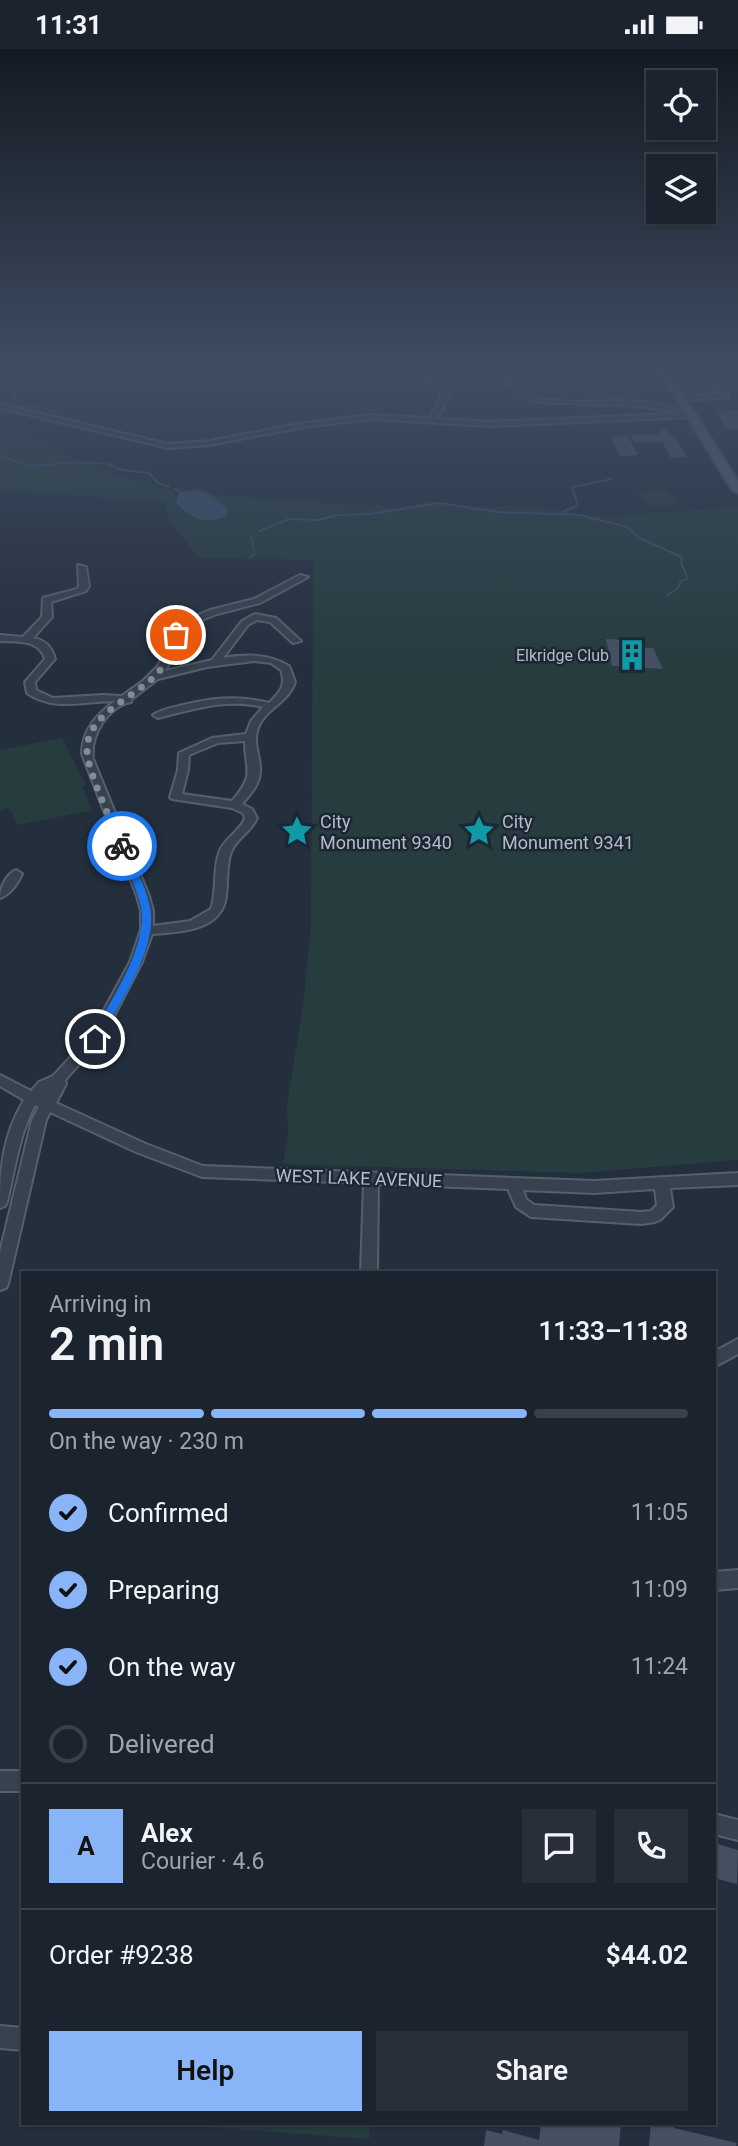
<!DOCTYPE html>
<meta charset="utf-8">
<style>
:root{--surface:#1b232e;--page:#282f3a;--text:#f1f3f6;--muted:#a0a4aa;--line:#39404a;--accent:#8ab4f8}
body{margin:0;font-family:Roboto,sans-serif;background:var(--page);color:var(--text);height:100vh;display:flex;flex-direction:column;font-size:26px;white-space:nowrap}
*{box-sizing:border-box;margin:0}
p{font-size:23px;color:var(--muted)}
.icon{flex:none;width:38px;height:38px;fill:none;stroke:currentColor;stroke-width:2;stroke-linecap:round;stroke-linejoin:round}
.map{position:relative;flex:1;overflow:hidden}
.panel{position:absolute;left:21px;top:1222px;width:695px;height:854px;display:flex;flex-direction:column;background:var(--surface);border-radius:0px;box-shadow:0 2px 5px #0004,0 0 0 2px var(--line)}
.panel>*{flex:none}
.controls{position:absolute;left:646px;top:21px;display:grid;gap:14px}
.controls a{display:grid;place-items:center;width:70px;height:70px;border-radius:0px;background:var(--surface);box-shadow:0 2px 5px #0004,0 0 0 2px var(--line);font-size:35px}
.pin{position:absolute;display:grid;place-items:center;width:60px;height:60px;color:#fff;margin:-30px;border:4px solid #fff;border-radius:50%;box-shadow:0 2px 7px #0007}
.courier{position:absolute;display:grid;place-items:center;width:70px;height:70px;margin:-35px;border:5px solid #1a73e8;border-radius:50%;background:#fff;color:#222;box-shadow:0 2px 9px #0007}
.overview em{font-style:normal;font-weight:600}
.overview div{display:flex;flex-direction:column-reverse}
.overview{display:flex;align-items:center;justify-content:space-between;height:119px;padding:0 28px}
h1{font-size:46px;font-weight:600;line-height:52px}
.bar{display:grid;grid-template-columns:repeat(4,1fr);gap:10px 7px;align-content:center;height:84px;padding:0 28px}
.bar i{height:9px;border-radius:5px;background:var(--line)}
.bar .current{background:var(--accent)}
.bar p{grid-column:span 4}
.line{display:flex;align-items:center;gap:18px;padding:0 28px;border-top:2px solid var(--line)}
.line div{flex:1}
.round{display:grid;place-items:center;flex:none;width:74px;height:74px;border-radius:0px;background:var(--page)}
ol{padding:0 28px;list-style:none}
li{display:flex;align-items:center;gap:21px;height:77px}
li p{margin-inline-start:auto}
li .icon{padding:7px;border-radius:50%;background:var(--accent);color:#111;stroke-width:4}
li:last-child{color:var(--muted)}
li i{width:38px;height:38px;border:4px solid var(--line);border-radius:50%}
.primary-button{display:flex;gap:14px;margin-top:auto;padding:14px 28px}
.primary-button a{flex:1;height:80px;border-radius:0px;background:var(--accent);color:#111;font-size:28px;font-weight:600;line-height:80px;text-align:center}
.primary-button a+a{background:var(--page);color:var(--text)}
.status{display:flex;justify-content:space-between;align-items:center;height:49px;padding:0 35px;background:var(--surface);direction:ltr}
.status svg{height:19px;fill:currentColor}
.map>svg:first-child{display:block}
.green{fill:#263c3f}
.water{fill:#394c67}
.lines{fill:none;stroke-linecap:round;stroke-linejoin:round}
.stream{stroke:#394c67;stroke-width:2}
.building{fill:#455162}
.minor-casing{stroke:#565f6c;stroke-width:4}
.major-casing{stroke:#414a57;stroke-width:4}
.minor{fill:#38414e;fill-rule:evenodd}
.major{fill:#56606e;fill-rule:evenodd}
.route{fill:#1a73e8}
.done{stroke:#828b98;stroke-width:7;stroke-dasharray:0 12.6}
.labels{text-anchor:middle;dominant-baseline:central;stroke-width:5;stroke-linejoin:round;paint-order:stroke}
.far-poi-label{font-size:16px;fill:#b4bcc9;stroke:#1d2633;text-anchor:end}
.poi-label{font-size:18px;fill:#b4bcc9;stroke:#1d2633;text-anchor:start}
.street-label{font-size:18px;fill:#b4bcc9;stroke:#1d2633}
</style>
<div class="status"><b>11:31</b><svg viewBox="0 0 49 12"><path d="M0 12V9h3v3zM5 12V6h3v6zM10 12V3h3v9zM15 12V0h3v12zM26 1h20v11H26zM47 4h2v5h-2z"/></svg></div>
<div class="map">
<svg width="738" height="2097" viewBox="0 0 738 2097">
<rect width="100%" height="100%" fill="#242f3e"/>
<!-- green -->
<g class="green">
<path d="M0,388C17,388 44,386 55,403L107,422L114,420V425L137,433L147,430L153,435L174,444V452L179,441L200,439L219,447L360,456L399,458L429,453L454,458L527,457L604,468L738,458V1111L580,1124L283,1115L288,1087L287,1055L303,957L311,875L313,511L200,509L169,473L165,453L0,441Z"/>
<polygon points="653,441 665,441 678,451 674,457 651,458 636,445"/>
<polygon points="62,689 86,736 82,738 92,761 17,776 12,763 7,759 0,761 0,701"/>
<polygon points="211,2074 370,2074 369,2090 210,2078"/>
</g>
<!-- water -->
<path class="water" d="M197,441L212,446L227,460V467C207,476 191,470 176,454L179,444Z"/>
<g class="lines">
<!-- stream -->
<g class="stream">
<polyline points="0,331 13,329 21,323"/>
<polyline points="0,332 11,334 16,340 14,348 20,357 44,359 56,364"/>
<polyline points="0,407 28,417 80,413 108,415 122,421 149,424 158,434 169,438"/>
<polyline points="175,440 182,444"/>
<polyline points="563,463 578,456 572,438 612,430"/>
<polyline points="259,482 289,470 318,471 338,466 370,465 439,454 498,463 580,466 627,478 641,490 682,508 681,514 688,530 681,532 677,540 666,547"/>
<polyline points="251,488 254,501"/>
<polyline points="250,509 253,505"/>
</g>
</g>
<!-- building -->
<g class="building">
<polygon points="738,361 738,380 727,380 715,362"/>
<polygon points="667,380 670,386 674,386 687,408 671,409 662,393 635,394 630,386 657,385 660,384 658,381"/>
<polygon points="628,387 638,406 620,407 610,388"/>
<polygon points="606,590 624,591 625,598 632,599 653,599 663,620 612,617"/>
<polygon points="714,1794 738,1801 737,1835 714,1829"/>
<polygon points="541,2074 621,2074 619,2097 484,2097 486,2081 502,2085 503,2081 539,2091"/>
<polygon points="651,2074 675,2074 674,2079 737,2094 736,2097 649,2097"/>
</g>
<g class="lines">
<defs>
<g id="minor">
<path d="M407,323C424,323 439,331 450,344L437,370L489,373L691,364L695,366L691,368L489,377L371,370L304,378L209,396L168,399L0,359V355L168,395L209,392L304,374L371,366L430,369L442,344L435,337Z"/>
<path d="M491,323C514,323 520,344 537,349C578,359 644,342 681,362L677,364L641,357L536,353L526,350L512,337Z"/>
<polygon points="700,323 708,323 728,341 728,348 678,352 677,350 681,348 721,344"/>
<polygon points="730,323 738,323 738,329"/>
<path d="M78,516L86,518L89,537L86,542L51,553L52,568L33,589C46,591 52,599 55,610L35,633L36,641L53,649L103,646L122,647L143,632L158,617L172,588L191,569L210,561L254,550L300,526L308,528L260,554L217,565L197,573L182,588L165,622L212,611L242,572L255,565L276,569L301,592L293,594L270,573L257,571L248,576L223,609C247,605 269,605 289,617L295,633C289,653 265,660 258,679C252,695 261,707 260,722C260,735 250,746 242,755L252,760L257,769C251,783 236,790 231,803C226,817 228,832 226,847C222,882 180,883 152,885L142,913L102,990L65,1031L66,1035L56,1054L146,1095L203,1117L594,1132L738,1124V1136L670,1139L673,1158L660,1171L655,1173L641,1175L531,1168L516,1158L508,1140L378,1135L377,1223H361L364,1134L202,1128L136,1103L50,1063L46,1071L8,1235L6,1239L0,1241V1203L32,1071L39,1058L35,1056C19,1085 15,1121 7,1153L5,1157L0,1159C0,1117 3,1087 24,1051L0,1037V1026L31,1042L39,1033L53,1027L90,987L130,913L141,881V862L137,847L82,705C82,681 97,665 115,652C84,652 55,663 27,644L25,633L45,610C39,590 17,593 0,592V586L23,588L42,568L43,549L77,540L79,537ZM254,612L271,614L281,621C286,637 281,642 269,654C238,646 210,649 179,657C170,659 160,661 153,666L158,669C193,660 227,649 263,658L251,672L246,685L212,689L179,704L178,721L170,748L172,750L232,759L243,764L245,769C240,783 224,789 219,804C213,822 217,842 211,860L190,872L153,877V862L149,847L93,710C90,687 107,658 131,653L132,650L158,630L207,618ZM245,692C245,723 256,724 232,752L182,745L188,721L189,706L218,694ZM655,1140L657,1156L651,1162L641,1163L534,1156L526,1150L523,1141L594,1144Z"/>
<path d="M16,821L22,825C17,835 11,845 0,849C0,839 6,825 16,821Z"/>
<polygon points="738,1290 738,1305 714,1318 714,1303"/>
<polygon points="738,1521 738,1539 714,1541 714,1523"/>
<rect x="0" y="1722" width="23" height="20"/>
<polygon points="714,1765 738,1771 738,1791 714,1785"/>
<polygon points="0,1977 23,1979 23,2001 0,1999"/>
</g>
<polygon id="major" points="659,323 669,323 738,432 738,444 732,441"/>
</defs>
<!-- minor casing -->
<use href="#minor" class="minor-casing"/>
<!-- major casing -->
<use href="#major" class="major-casing"/>
<!-- minor -->
<use href="#minor" class="minor"/>
<!-- major -->
<use href="#major" class="major"/>
</g>
<!-- sky -->
<linearGradient id="sky" x2="0" y2="1"><stop stop-color="#141a22"/><stop offset="0.52" stop-color="#3f4d63"/><stop offset="1" stop-color="#3f4d63" stop-opacity="0"/></linearGradient>
<rect width="738" height="617" fill="url(#sky)"/>
<!-- route -->
<path class="route" d="M122,795L127,797C134,816 144,834 149,854C161,896 120,953 100,990L95,994L90,990C109,953 151,896 140,854C135,835 125,816 117,797Z"/>
<g class="lines">
<!-- done -->
<path class="done" d="M122,797C113,776 87,722 87,701C87,662 140,648 161,620C168,610 170,597 176,586"/>
</g>
<!-- icons -->
<defs>
<symbol id="building-bare" viewBox="-9 -9 18 18"><path d="M-4-6H4V6H1V3H-1V6H-4ZM-2.5-4.3h1.7v1.8h-1.7ZM.8-4.3h1.7v1.8H.8ZM-2.5-1h1.7V.8h-1.7ZM.8-1h1.7V.8H.8Z" fill="#0f9aa8" stroke="#1d2633" stroke-width="2.5" paint-order="stroke"/></symbol>
<symbol id="sight-bare" viewBox="-9 -9 18 18"><path d="M0-6L1.8-2.2L6-1.7L2.9 1.2L3.7 5.4L0 3.3L-3.7 5.4L-2.9 1.2L-6-1.7L-1.8-2.2Z" fill="#0f9aa8" stroke="#1d2633" stroke-width="2.5" paint-order="stroke"/></symbol>
</defs>
<g fill-rule="evenodd">
<use href="#building-bare" x="610" y="584" width="44" height="44"/>
<use href="#sight-bare" x="275" y="760" width="44" height="44"/>
<use href="#sight-bare" x="457" y="760" width="44" height="44"/>
</g>
<g class="labels">
<!-- far-poi labels -->
<g class="far-poi-label">
<text x="609" y="606">Elkridge Club</text>
</g>
<!-- poi labels -->
<g class="poi-label">
<text x="320" y="772">City<tspan x="320" dy="21">Monument 9340</tspan></text>
<text x="502" y="772">City<tspan x="502" dy="21">Monument 9341</tspan></text>
</g>
<!-- street labels -->
<g class="street-label">
<text transform="translate(359 1129) rotate(2)">WEST LAKE AVENUE</text>
</g>
</g>
</svg>
<div class="controls">
<a><svg class="icon" aria-label="locate" viewBox="0 0 24 24"><circle cx="12" cy="12" r="6"/><path d="M12 2v4M12 18v4M2 12h4M18 12h4"/></svg></a>
<a><svg class="icon" aria-label="layers" viewBox="0 0 24 24"><path d="M12 4l9 5-9 5-9-5zM3 14l9 5 9-5"/></svg></a>
</div>
<div class="pin" style="left:176px;top:586px;background:#ea580c"><svg class="icon" aria-label="bag" viewBox="0 0 24 24"><path d="M5 8h14l-1 12H6zM9 8a3 3 0 0 1 6 0"/></svg></div>
<div class="pin" style="left:95px;top:990px;background:#1f2937"><svg class="icon" aria-label="home" viewBox="0 0 24 24"><path d="M3 11l9-7 9 7M6 9v11h12V9"/></svg></div>
<div class="courier" style="left:122px;top:797px"><svg class="icon" aria-label="bike" viewBox="0 0 24 24"><circle cx="6" cy="16" r="4"/><circle cx="18" cy="16" r="4"/><path d="M6 16l4-8h5l3 8M10 8l3 8H6M13 5h3"/></svg></div>
<section class="panel">
<div class="overview"><div><h1>2 min</h1><p>Arriving in</p></div><em>11:33–11:38</em></div>
<div class="bar"><i class="current"></i><i class="current"></i><i class="current"></i><i></i><p>On the way · 230 m</p></div>
<ol>
<li><svg class="icon" aria-label="check" viewBox="0 0 24 24"><path d="M5 12l5 5 9-10"/></svg>Confirmed<p>11:05</p></li>
<li><svg class="icon" aria-label="check" viewBox="0 0 24 24"><path d="M5 12l5 5 9-10"/></svg>Preparing<p>11:09</p></li>
<li><svg class="icon" aria-label="check" viewBox="0 0 24 24"><path d="M5 12l5 5 9-10"/></svg>On the way<p>11:24</p></li>
<li><i></i>Delivered</li>
</ol>
<div class="line" style="height:126px"><b class="round" style="background:var(--accent);color:#111">A</b><div><b>Alex</b><p>Courier · 4.6</p></div><a class="round"><svg class="icon" aria-label="chat" viewBox="0 0 24 24"><path d="M4 5h16v11H9l-5 4z"/></svg></a><a class="round"><svg class="icon" aria-label="phone" viewBox="0 0 24 24"><path d="M5 4h4l2 5-3 2q2 4 5 5l2-3 5 2v4C11 20 4 13 5 4z"/></svg></a></div>
<div class="line" style="height:91px"><div>Order #9238</div><b>$44.02</b></div>
<div class="primary-button"><a>Help</a><a>Share</a></div>
</section>
</div>
